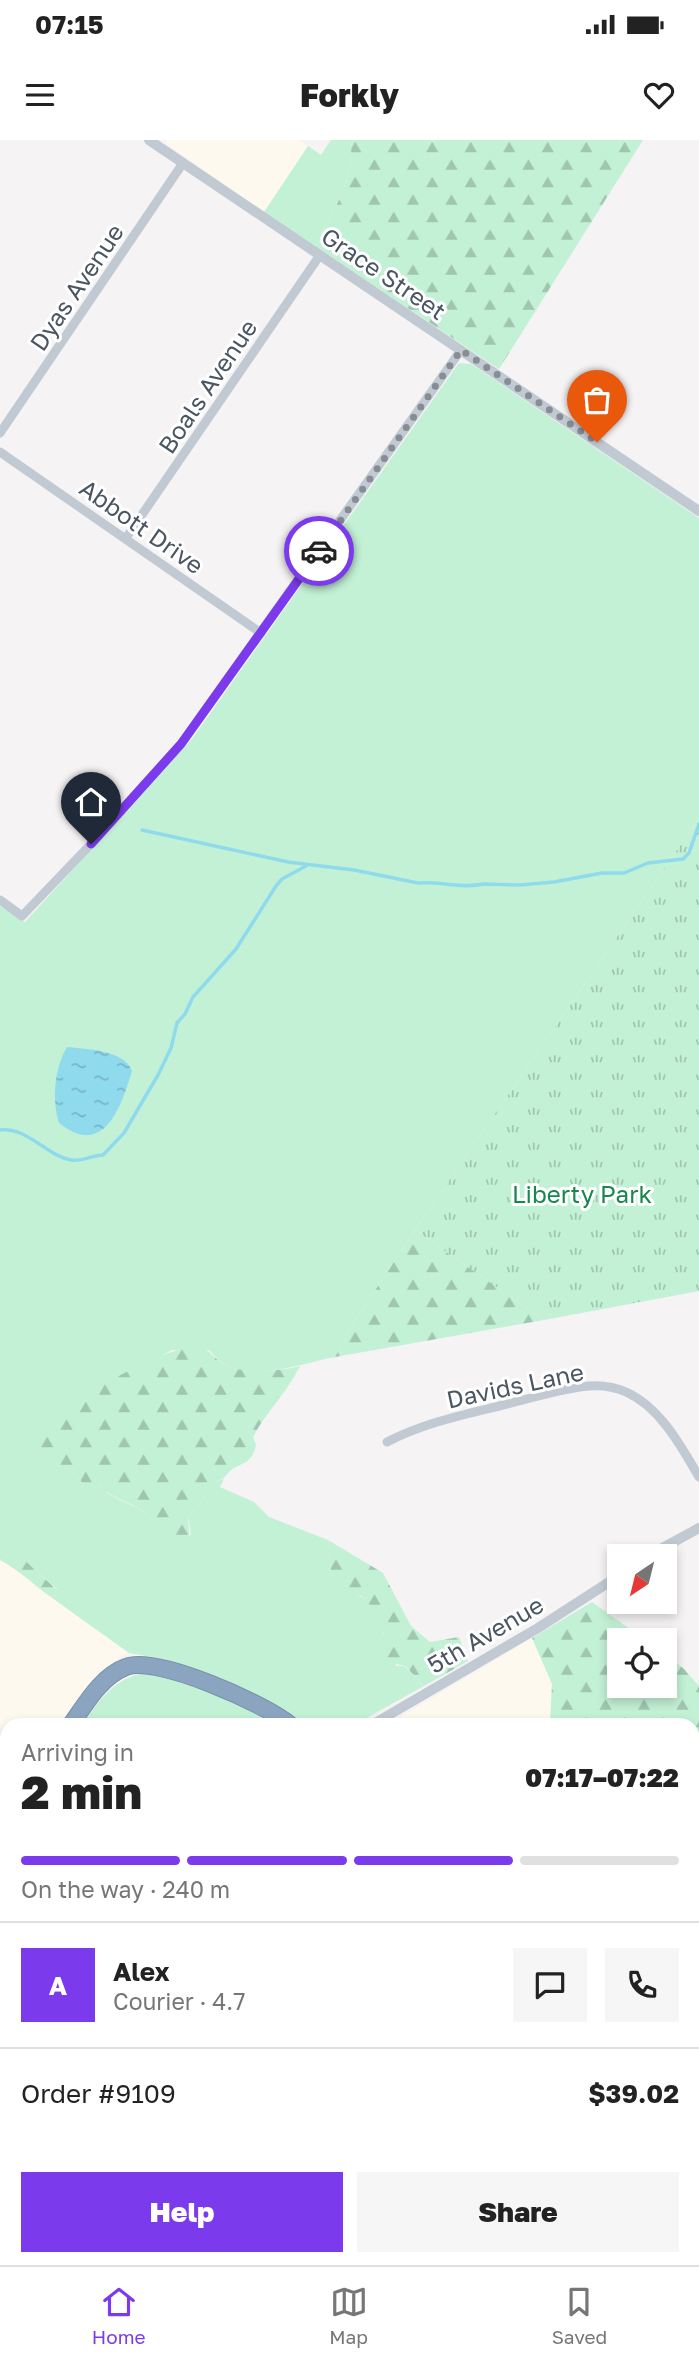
<!DOCTYPE html>
<meta charset="utf-8">
<style>
:root{--surface:#fff;--page:#f6f6f6;--text:#222;--muted:#767676;--line:#e0e0e0;--accent:#7c3aed}
body{margin:0;font-family:"Golos Text",sans-serif;background:var(--page);color:var(--text);height:100vh;display:flex;flex-direction:column;font-size:26px;white-space:nowrap}
*{box-sizing:border-box;margin:0}
p{font-size:23px;color:var(--muted)}
.icon{flex:none;width:38px;height:38px;fill:none;stroke:currentColor;stroke-width:2;stroke-linecap:round;stroke-linejoin:round}
.map{position:relative;flex:1;overflow:hidden}
.drawer{position:absolute;left:0px;top:1578px;width:700px;height:548px;display:flex;flex-direction:column;background:var(--surface);border-radius:21px 21px 0 0;box-shadow:0 4px 10px #0003}
.drawer>*{flex:none}
.needle{width:46px;rotate:215deg}
.controls{position:absolute;left:607px;top:1404px;display:grid;gap:14px}
.controls a{display:grid;place-items:center;width:70px;height:70px;border-radius:0px;background:var(--surface);box-shadow:0 4px 10px #0003;font-size:35px}
.pin{position:absolute;display:grid;place-items:center;width:60px;height:60px;color:#fff;margin:-72px -30px;border-radius:50% 50% 50% 0;rotate:-45deg;box-shadow:0 0 7px #0007}
.pin .icon{rotate:45deg}
.courier{position:absolute;display:grid;place-items:center;width:70px;height:70px;margin:-35px;border:5px solid #7c3aed;border-radius:50%;background:#fff;color:#222;box-shadow:0 2px 9px #0007}
.summary em{font-style:normal;font-weight:800}
.summary div{display:flex;flex-direction:column-reverse}
.summary{display:flex;align-items:center;justify-content:space-between;height:119px;padding:0 21px}
h1{font-size:46px;font-weight:800;line-height:52px}
.bar{display:grid;grid-template-columns:repeat(4,1fr);gap:10px 7px;align-content:center;height:84px;padding:0 21px}
.bar i{height:9px;border-radius:5px;background:var(--line)}
.bar .on{background:var(--accent)}
.bar p{grid-column:span 4}
.line{display:flex;align-items:center;gap:18px;padding:0 21px;border-top:2px solid var(--line)}
.line div{flex:1}
.round{display:grid;place-items:center;flex:none;width:74px;height:74px;border-radius:0px;background:var(--page)}
.button{display:flex;gap:14px;margin-top:auto;padding:14px 21px}
.button a{flex:1;height:80px;border-radius:0px;background:var(--accent);color:#fff;font-size:28px;font-weight:800;line-height:80px;text-align:center}
.button a+a{background:var(--page);color:var(--text)}
.status{display:flex;justify-content:space-between;align-items:center;height:49px;padding:0 35px;background:var(--surface);direction:ltr}
.status svg{height:19px;fill:currentColor}
header{display:flex;justify-content:space-between;align-items:center;height:91px;padding:0 21px;background:var(--surface);font-size:32px;font-weight:800}
.tab-bar{display:flex;justify-content:space-around;align-items:center;height:98px;border-top:2px solid var(--line);background:var(--surface);font-size:19px;color:var(--muted)}
.tab-bar a{display:grid;justify-items:center;gap:4px}
.tab-bar .on{color:var(--accent)}
.map>svg:first-child{display:block}
.commercial{fill:#fdf9ef}
.grass{fill:#c3f1d5}
.forest{fill:url(#forest-firs)}
.park{fill:url(#park-tufts)}
.water{fill:url(#water-ripples)}
.lines{fill:none;stroke-linecap:round;stroke-linejoin:round}
.stream{stroke:#90daee;stroke-width:3.5}
.motorway-casing{stroke:#7690ad;stroke-width:18}
.minor{stroke:#c1cad2;stroke-width:9}
.tertiary{stroke:#c1cad2;stroke-width:10}
.motorway{stroke:#8ba5c1;stroke-width:16}
.done{stroke:#868d94;stroke-width:7;stroke-dasharray:0 12.6}
.route{stroke:#7c3aed;stroke-width:9}
.labels{text-anchor:middle;dominant-baseline:central;stroke-width:6;stroke-linejoin:round;paint-order:stroke}
.street-label{font-size:24px;fill:#4a5661;stroke:#fff}
.park-label{font-size:24px;fill:#17864f;stroke:#fff}
</style>
<div class="status"><b>07:15</b><svg viewBox="0 0 49 12"><path d="M0 12V9h3v3zM5 12V6h3v6zM10 12V3h3v9zM15 12V0h3v12zM26 1h20v11H26zM47 4h2v5h-2z"/></svg></div>
<header><svg class="icon" aria-label="menu" viewBox="0 0 24 24"><path d="M4 6h16M4 12h16M4 18h16"/></svg>Forkly<svg class="icon" aria-label="heart" viewBox="0 0 24 24"><path d="M12 20l-8-8c-3-5 5-10 8-4 3-6 11-1 8 4z"/></svg></header>
<div class="map">
<svg width="699" height="2125" viewBox="0 0 699 2125">
<defs>
<pattern id="forest-firs" width="22" height="20" patternUnits="userSpaceOnUse" patternTransform="scale(1.75)"><rect width="22" height="20" fill="#c3f1d5"/><path d="M5 1l3.5 6h-7zM16 11l3.5 6h-7z" fill="#a0c6b0"/></pattern>
<pattern id="park-tufts" width="24" height="20" patternUnits="userSpaceOnUse" patternTransform="scale(1.75)"><rect width="24" height="20" fill="#c3f1d5"/><path d="M3 7l-1-3M5 7V3M7 7l1-3M15 17l-1-3M17 17v-4M19 17l1-3" fill="none" stroke="#a0c6b0"/></pattern>
<pattern id="water-ripples" width="26" height="14" patternUnits="userSpaceOnUse" patternTransform="scale(1.75)"><rect width="26" height="14" fill="#90daee"/><path d="M2 4q2-2 4 0t4 0M15 11q2-2 4 0t4 0" fill="none" stroke="#78b4c4"/></pattern>
</defs>
<rect width="100%" height="100%" fill="#f5f3f3"/>
<!-- commercial -->
<g class="commercial">
<polygon points="167,0 299,0 308,6 264,72 165,3"/>
<polygon points="0,1420 25,1435 39,1449 129,1513 121,1516 97,1536 60,1585 7,1586 7,1644 0,1654"/>
<polygon points="532,1498 552,1544 550,1585 385,1586"/>
<polygon points="7,1874 7,2119 317,2119 314,2125 0,2125 0,1879"/>
</g>
<!-- grass -->
<g class="grass">
<path d="M331,0H351C354,40 334,73 313,105L264,72L308,6L321,15Z"/>
<path d="M459,223L471,224L699,378V678L415,1090L354,1182L335,1217C303,1223 257,1241 226,1225C220,1222 214,1215 209,1210H172L97,1249L55,1325L69,1330L84,1344H99C110,1359 127,1361 142,1371C155,1380 168,1391 177,1403L191,1395L188,1377L217,1341L224,1339L220,1347L254,1362L269,1377L328,1400L331,1431L328,1447C338,1449 350,1451 360,1456C381,1467 389,1503 384,1525L404,1526L424,1546L354,1585H304L288,1571L246,1551L163,1519L129,1513L51,1457L57,1455V1449L19,1416L7,1417L0,1412V766L25,782L192,599Z"/>
<path d="M147,1533C186,1541 244,1564 277,1585L81,1586C100,1560 114,1537 147,1533Z"/>
<polygon points="693,1725 699,1727 699,1827 693,1824"/>
</g>
<!-- forest -->
<g class="forest">
<path d="M351,0H643L499,229L313,105C334,73 354,40 351,0Z"/>
<polygon points="415,1090 544,1180 335,1217 354,1182"/>
<path d="M192,1205C208,1206 212,1217 224,1224C241,1235 281,1231 300,1226C287,1253 266,1272 253,1297L256,1305C251,1326 242,1321 230,1331C225,1336 224,1339 217,1341L188,1377L190,1405L182,1408C168,1395 156,1381 141,1370C126,1360 110,1358 99,1344H84L69,1330L55,1325L32,1299L38,1285L58,1268L151,1219Z"/>
<polygon points="328,1400 383,1433 411,1486 430,1502 459,1497 468,1521 424,1546 405,1526 396,1524 395,1530 388,1531 384,1525 384,1494 375,1472 362,1456 327,1447 331,1431"/>
<path d="M0,1412L7,1417L19,1415L57,1450V1455L51,1457C34,1445 19,1430 0,1420Z"/>
<polygon points="592,1462 645,1500 620,1500 620,1545 665,1545 665,1514 683,1528 699,1546 699,1727 693,1725 693,1586 550,1585 552,1544 532,1498"/>
<polygon points="693,1824 699,1827 699,2125 654,2125 645,2119 693,2119"/>
<polygon points="317,2119 442,2119 451,2125 314,2125"/>
</g>
<!-- park -->
<polygon class="park" points="699,678 699,1151 544,1180 415,1090"/>
<!-- water -->
<path class="water" d="M67,907C86,909 125,910 132,931C121,967 104,1019 59,983C52,960 54,929 67,907Z"/>
<g class="lines">
<!-- stream -->
<g class="stream">
<path d="M142,690L288,722L354,730L418,743C440,741 462,749 484,744L520,745L554,742L602,733H624L648,723L683,719L689,713L699,684"/>
<path d="M0,990C28,987 45,1015 71,1020C81,1022 93,1015 103,1015L124,993L158,935L171,908L177,883L185,874L193,857L236,809L276,746L282,739L306,726"/>
</g>
<defs>
<g id="motorway">
<path d="M70,1586C85,1565 101,1536 126,1527C156,1515 266,1564 292,1586"/>
<polyline points="0,1671 7,1665"/>
<polyline points="0,1758 7,1763"/>
<polyline points="0,1782 7,1787"/>
<polyline points="0,1817 7,1821"/>
<polyline points="499,2119 509,2125"/>
<polyline points="539,2119 548,2125"/>
</g>
</defs>
<!-- motorway casing -->
<use href="#motorway" class="motorway-casing"/>
<!-- minor -->
<g class="minor">
<polyline points="0,293 183,23"/>
<polyline points="0,312 261,493"/>
<polyline points="126,398 320,115"/>
<polyline points="0,760 22,776 91,704 181,604 461,210"/>
<path d="M387,1302C427,1281 472,1273 515,1262C539,1256 565,1248 589,1246C602,1245 615,1247 626,1252C660,1267 681,1306 699,1337"/>
</g>
<!-- tertiary -->
<g class="tertiary">
<polyline points="149,0 699,371"/>
<polyline points="648,1416 699,1388"/>
<polyline points="370,1586 538,1488 620,1435"/>
<polyline points="0,1834 7,1829"/>
</g>
<!-- motorway -->
<use href="#motorway" class="motorway"/>
</g>
<g class="lines">
<!-- done -->
<polyline class="done" points="319,411 461,210 597,302"/>
<!-- route -->
<polyline class="route" points="91,704 181,604 319,411"/>
</g>
<g class="labels">
<!-- street labels -->
<g class="street-label">
<text transform="translate(384 133) rotate(34)">Grace Street</text>
<text transform="translate(76 147) rotate(-56)">Dyas Avenue</text>
<text transform="translate(207 246) rotate(-56)">Boals Avenue</text>
<text transform="translate(142 386) rotate(35)">Abbott Drive</text>
<text transform="translate(515 1245) rotate(-12)">Davids Lane</text>
<text transform="translate(485 1494) rotate(-30)">5th Avenue</text>
</g>
<!-- park labels -->
<g class="park-label">
<text x="582" y="1053">Liberty Park</text>
</g>
</g>
</svg>
<div class="controls">
<a><svg class="needle" viewBox="-14 -14 28 28"><path d="M0-13l5 13h-10z" fill="#e53935"/><path d="M0 13l5-13h-10z" fill="#767676"/></svg></a>
<a><svg class="icon" aria-label="locate" viewBox="0 0 24 24"><circle cx="12" cy="12" r="6"/><path d="M12 2v4M12 18v4M2 12h4M18 12h4"/></svg></a>
</div>
<div class="pin" style="left:597px;top:302px;background:#ea580c"><svg class="icon" aria-label="bag" viewBox="0 0 24 24"><path d="M5 8h14l-1 12H6zM9 8a3 3 0 0 1 6 0"/></svg></div>
<div class="pin" style="left:91px;top:704px;background:#1f2937"><svg class="icon" aria-label="home" viewBox="0 0 24 24"><path d="M3 11l9-7 9 7M6 9v11h12V9"/></svg></div>
<div class="courier" style="left:319px;top:411px"><svg class="icon" aria-label="car" viewBox="0 0 24 24"><path d="M5 17H2v-5l4-1 3-4h7l3 4 3 1v5h-3M9 17h6M6 11h13"/><circle cx="7" cy="17" r="2"/><circle cx="17" cy="17" r="2"/></svg></div>
<section class="drawer">
<div class="summary"><div><h1>2 min</h1><p>Arriving in</p></div><em>07:17–07:22</em></div>
<div class="bar"><i class="on"></i><i class="on"></i><i class="on"></i><i></i><p>On the way · 240 m</p></div>
<div class="line" style="height:126px"><b class="round" style="background:var(--accent);color:#fff">A</b><div><b>Alex</b><p>Courier · 4.7</p></div><a class="round"><svg class="icon" aria-label="chat" viewBox="0 0 24 24"><path d="M4 5h16v11H9l-5 4z"/></svg></a><a class="round"><svg class="icon" aria-label="phone" viewBox="0 0 24 24"><path d="M5 4h4l2 5-3 2q2 4 5 5l2-3 5 2v4C11 20 4 13 5 4z"/></svg></a></div>
<div class="line" style="height:91px"><div>Order #9109</div><b>$39.02</b></div>
<div class="button"><a>Help</a><a>Share</a></div>
</section>
</div>
<nav class="tab-bar">
<a class="on"><svg class="icon" aria-label="home" viewBox="0 0 24 24"><path d="M3 11l9-7 9 7M6 9v11h12V9"/></svg>Home</a>
<a><svg class="icon" aria-label="map" viewBox="0 0 24 24"><path d="M3 6l6-2 6 2 6-2v14l-6 2-6-2-6 2zM9 4v14M15 6v14"/></svg>Map</a>
<a><svg class="icon" aria-label="saved" viewBox="0 0 24 24"><path d="M7 4h10v16l-5-4-5 4z"/></svg>Saved</a>
</nav>
